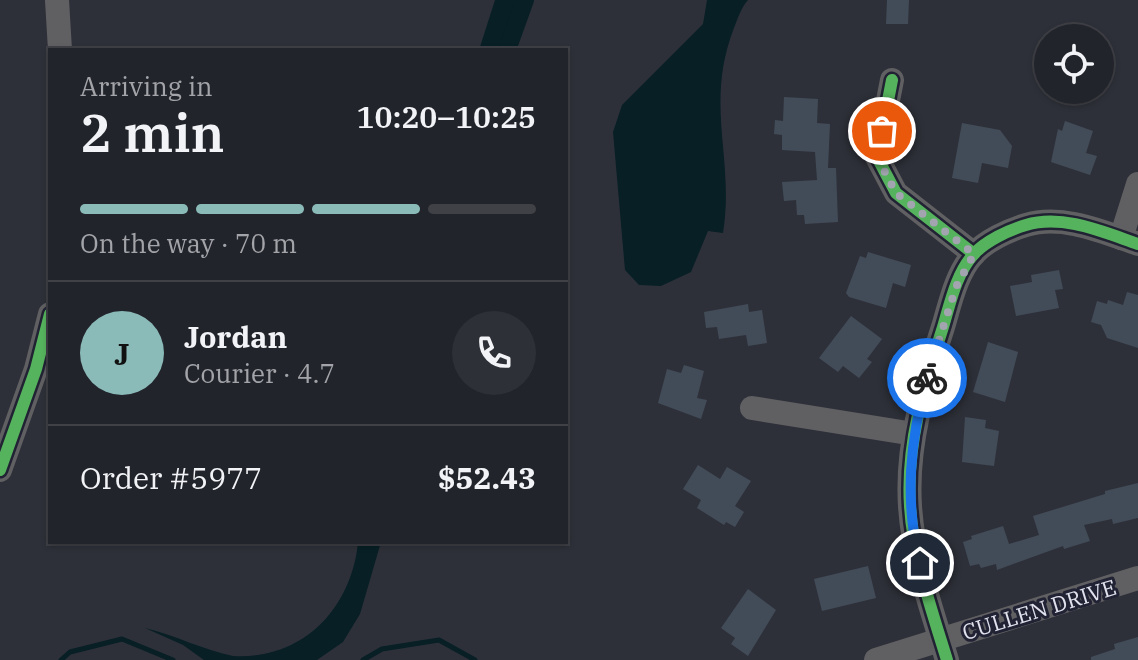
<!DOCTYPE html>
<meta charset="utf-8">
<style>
:root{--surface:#22242b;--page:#2e3037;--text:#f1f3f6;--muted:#a2a4a9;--line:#3f4147;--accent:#8bbbb9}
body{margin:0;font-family:"IBM Plex Serif",serif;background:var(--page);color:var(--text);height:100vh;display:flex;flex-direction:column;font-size:30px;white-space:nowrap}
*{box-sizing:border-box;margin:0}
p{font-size:26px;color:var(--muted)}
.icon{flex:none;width:44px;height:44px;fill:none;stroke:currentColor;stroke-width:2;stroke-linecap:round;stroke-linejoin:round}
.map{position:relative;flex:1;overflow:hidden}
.drawer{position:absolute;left:48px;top:48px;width:520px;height:496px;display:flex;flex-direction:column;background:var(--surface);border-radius:0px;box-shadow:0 2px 6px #0004,0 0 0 2px var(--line)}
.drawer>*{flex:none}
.fabs{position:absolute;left:1034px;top:24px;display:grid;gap:16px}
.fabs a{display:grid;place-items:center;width:80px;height:80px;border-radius:50%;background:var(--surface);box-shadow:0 2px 6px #0004,0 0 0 2px var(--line);font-size:40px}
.pin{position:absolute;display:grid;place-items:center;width:68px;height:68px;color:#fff;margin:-34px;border:4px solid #fff;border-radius:50%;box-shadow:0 2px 8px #0007}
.courier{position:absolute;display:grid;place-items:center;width:80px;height:80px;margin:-40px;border:6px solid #1a73e8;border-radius:50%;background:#fff;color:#222;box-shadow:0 2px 10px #0007}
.headline em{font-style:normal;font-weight:600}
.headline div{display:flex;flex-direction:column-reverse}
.headline{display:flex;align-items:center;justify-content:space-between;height:136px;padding:0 32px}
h1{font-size:52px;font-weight:600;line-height:60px}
.bar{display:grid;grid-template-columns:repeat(4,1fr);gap:12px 8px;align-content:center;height:96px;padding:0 32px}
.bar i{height:10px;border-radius:6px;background:var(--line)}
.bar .selected{background:var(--accent)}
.bar p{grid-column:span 4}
.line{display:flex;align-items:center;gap:20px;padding:0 32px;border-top:2px solid var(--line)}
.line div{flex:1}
.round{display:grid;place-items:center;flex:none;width:84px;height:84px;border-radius:42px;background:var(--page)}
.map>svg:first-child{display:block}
.water{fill:#071f25}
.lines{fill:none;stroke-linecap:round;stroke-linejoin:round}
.stream{stroke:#071f25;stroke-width:5}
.canal{stroke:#071f25;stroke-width:18}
.building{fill:#424c58}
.minor{stroke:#606063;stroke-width:24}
.cycleway-casing{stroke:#212233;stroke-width:17}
.cycleway{stroke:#56b35d;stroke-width:12}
.done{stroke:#a2a4af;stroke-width:8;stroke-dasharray:0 14.4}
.route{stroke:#1a73e8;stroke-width:10}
.labels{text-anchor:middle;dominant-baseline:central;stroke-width:6;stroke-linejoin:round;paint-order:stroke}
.street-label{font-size:22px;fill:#e1e2ee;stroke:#212233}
</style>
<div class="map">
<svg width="1138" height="660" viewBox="0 0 1138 660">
<rect width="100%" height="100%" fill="#2e3039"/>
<!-- water -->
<g class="water">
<polygon points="495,0 519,0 505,50 479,50"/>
<path d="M707,0H748C741,8 738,18 734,28C704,105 735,158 723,233L708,231L691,272L661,286L639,285L625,270L613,132L622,105L703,24Z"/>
<path d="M358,542H381L360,614L343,642L317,660H204L183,645L145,628C175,635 203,650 233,656C305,660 352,606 358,542Z"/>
</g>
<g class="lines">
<!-- stream -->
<g class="stream">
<polyline points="61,660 70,652 122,639 173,660"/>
<polyline points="363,660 382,649 439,640 475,660"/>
</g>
<!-- canal -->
<polyline class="canal" points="507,50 525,0"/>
</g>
<!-- building -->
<g class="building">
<polygon points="887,0 909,0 908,24 886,24"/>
<polygon points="784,97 818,99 817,123 830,124 828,168 836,168 838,222 805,224 804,215 797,215 796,200 784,201 782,182 817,180 815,152 782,150 782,135 774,134 775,120 783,121"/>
<polygon points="1065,121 1093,131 1086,153 1097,156 1090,175 1051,162 1058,129 1062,131"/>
<polygon points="962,123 1000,130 1012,146 1008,168 982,163 978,183 952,178"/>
<polygon points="868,252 911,265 905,287 893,283 886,308 849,297 846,293 860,256 866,258"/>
<polygon points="1059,270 1063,289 1055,290 1059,308 1016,316 1010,286 1032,282 1031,275"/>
<polygon points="1127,292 1138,295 1138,348 1107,338 1101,325 1091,322 1097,301 1107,304 1108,300 1123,305"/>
<polygon points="748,304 749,312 762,310 767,343 748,346 746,335 719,339 717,327 706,328 704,312"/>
<polygon points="851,316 882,339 867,359 872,362 859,378 843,366 838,372 819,358"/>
<polygon points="988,342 1018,352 1005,402 973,392"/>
<polygon points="684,365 704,371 697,398 707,400 701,419 658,403 667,369 681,373"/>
<polygon points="965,417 986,420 985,428 999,431 994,466 962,462"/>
<polygon points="698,465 720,479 727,467 751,481 735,506 744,512 735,527 726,522 724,525 697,508 701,500 683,489"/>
<polygon points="1138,483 1138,518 1113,524 1112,519 1084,525 1090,541 1064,549 1063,546 997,570 996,564 981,568 979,564 970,566 963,542 972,539 971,536 1003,526 1009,544 1039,535 1033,516 1105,494 1105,491"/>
<polygon points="868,566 876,598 822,611 814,579"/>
<polygon points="748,589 776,610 748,656 731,644 735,638 721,628"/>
<polygon points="1138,637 1138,660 1091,660 1091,657 1115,649 1114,644"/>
</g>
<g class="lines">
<!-- minor -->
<g class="minor">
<polyline points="57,0 60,50"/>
<polyline points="892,80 877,157 896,193 974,254"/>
<polyline points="1121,238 1138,184"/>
<polyline points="752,408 914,434"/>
<polyline points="0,470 36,369 50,314"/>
<polyline points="876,660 1138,578"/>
<path d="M947,660C932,611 913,557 910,506C906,444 924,386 943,327C950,304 956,274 973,255C985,241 1009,230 1026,225C1063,214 1103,232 1138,244"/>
</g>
<defs>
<g id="cycleway">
<polyline points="892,80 877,157 896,193 974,254"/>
<polyline points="0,470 36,369 50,314"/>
<path d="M947,660C932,611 913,557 910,506C906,444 924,386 943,327C950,304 956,274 973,255C985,241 1009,230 1026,225C1063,214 1103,232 1138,244"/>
</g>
</defs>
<!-- cycleway casing -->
<use href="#cycleway" class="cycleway-casing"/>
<!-- cycleway -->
<use href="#cycleway" class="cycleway"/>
</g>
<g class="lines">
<!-- done -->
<polyline class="done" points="882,131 877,157 896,193 974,254 956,287 927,378"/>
<!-- route -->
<path class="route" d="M920,563C904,501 910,440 927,378"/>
</g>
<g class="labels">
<!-- street labels -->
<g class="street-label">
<text transform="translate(1039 609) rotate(-17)">CULLEN DRIVE</text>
</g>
</g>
</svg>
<div class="fabs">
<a><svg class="icon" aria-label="locate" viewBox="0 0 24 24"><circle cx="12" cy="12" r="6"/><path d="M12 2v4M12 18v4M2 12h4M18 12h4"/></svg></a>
</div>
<div class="pin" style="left:882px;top:131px;background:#ea580c"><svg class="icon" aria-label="bag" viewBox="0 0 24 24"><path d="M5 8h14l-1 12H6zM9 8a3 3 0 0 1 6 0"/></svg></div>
<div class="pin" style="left:920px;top:563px;background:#1f2937"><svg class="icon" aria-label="home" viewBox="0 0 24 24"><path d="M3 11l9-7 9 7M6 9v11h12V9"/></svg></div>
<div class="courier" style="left:927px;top:378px"><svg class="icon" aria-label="bike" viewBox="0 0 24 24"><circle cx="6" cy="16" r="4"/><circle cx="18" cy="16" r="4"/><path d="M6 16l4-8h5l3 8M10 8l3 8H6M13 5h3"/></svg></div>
<section class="drawer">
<div class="headline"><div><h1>2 min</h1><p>Arriving in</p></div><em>10:20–10:25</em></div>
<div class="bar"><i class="selected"></i><i class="selected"></i><i class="selected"></i><i></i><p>On the way · 70 m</p></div>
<div class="line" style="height:144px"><b class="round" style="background:var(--accent);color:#111">J</b><div><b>Jordan</b><p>Courier · 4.7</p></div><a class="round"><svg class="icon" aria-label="phone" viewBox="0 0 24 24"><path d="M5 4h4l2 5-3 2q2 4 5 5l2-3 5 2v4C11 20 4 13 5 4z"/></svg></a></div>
<div class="line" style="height:104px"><div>Order #5977</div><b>$52.43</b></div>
</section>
</div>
